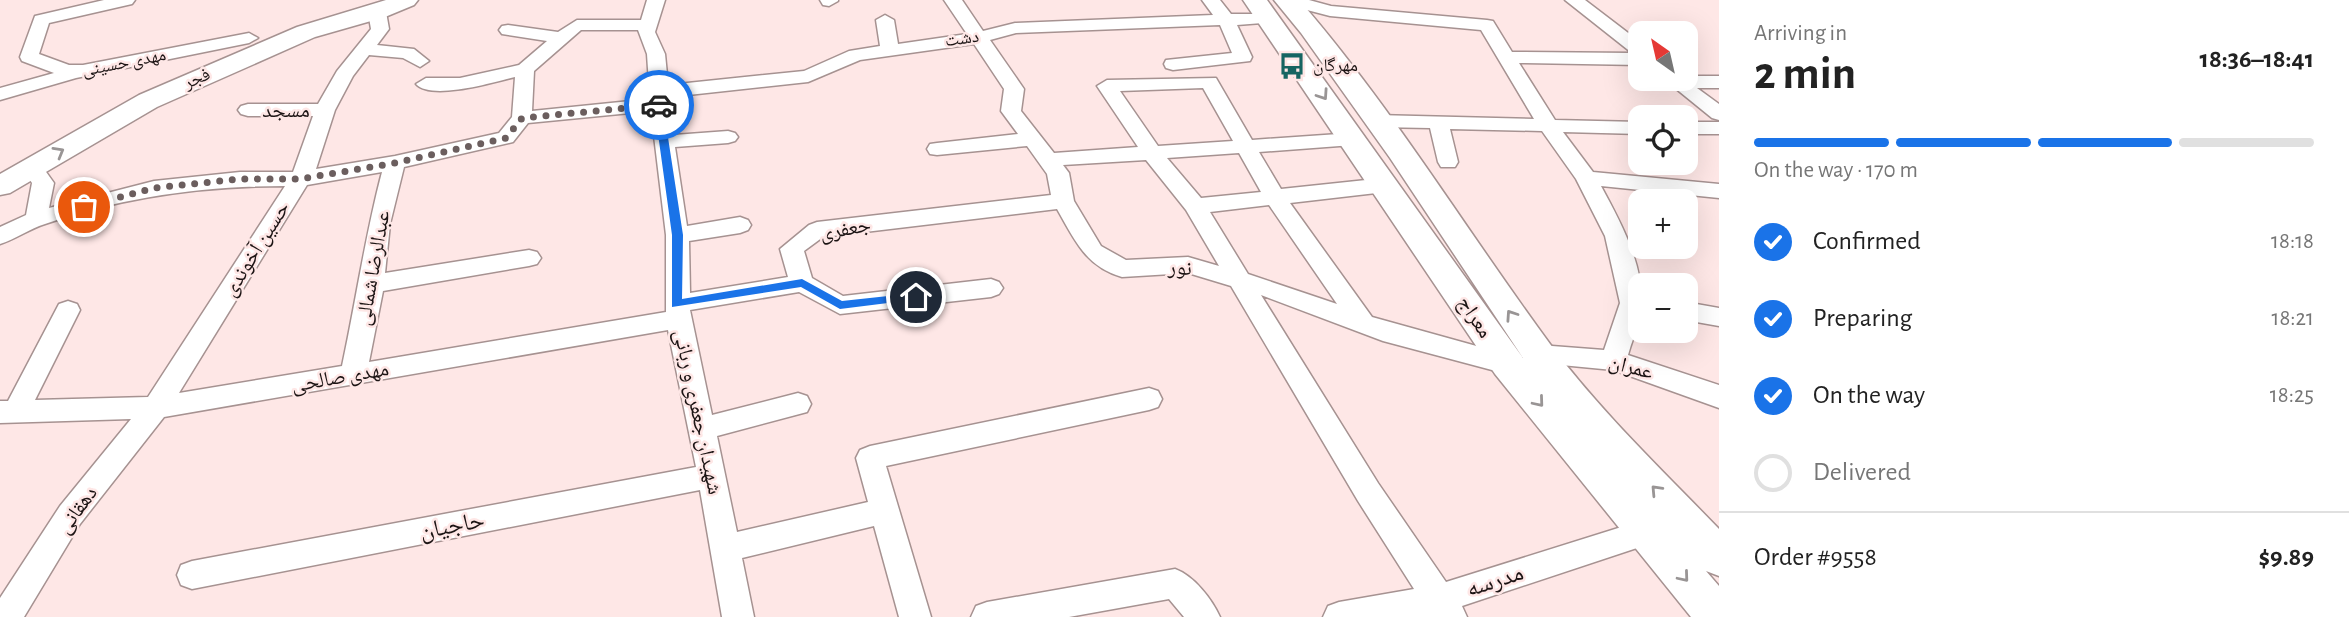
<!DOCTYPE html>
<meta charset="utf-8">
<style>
:root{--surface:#fff;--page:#f6f6f6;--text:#222;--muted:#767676;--line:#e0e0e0;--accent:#1a73e8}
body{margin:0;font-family:"Alegreya Sans","Noto Naskh Arabic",sans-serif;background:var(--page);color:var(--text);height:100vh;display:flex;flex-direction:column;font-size:26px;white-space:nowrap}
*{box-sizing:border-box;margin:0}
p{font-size:23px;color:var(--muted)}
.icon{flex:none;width:38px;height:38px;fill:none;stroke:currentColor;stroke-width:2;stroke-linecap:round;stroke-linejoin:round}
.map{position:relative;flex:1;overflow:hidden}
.side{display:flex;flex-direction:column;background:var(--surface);width:630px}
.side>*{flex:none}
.needle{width:46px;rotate:326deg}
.tools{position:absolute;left:1628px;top:21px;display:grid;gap:14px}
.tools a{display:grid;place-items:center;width:70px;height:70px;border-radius:14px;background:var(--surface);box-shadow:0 7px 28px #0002;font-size:35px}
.pin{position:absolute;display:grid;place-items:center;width:60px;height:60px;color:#fff;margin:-30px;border:4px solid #fff;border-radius:50%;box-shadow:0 2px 7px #0007}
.courier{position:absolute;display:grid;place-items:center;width:70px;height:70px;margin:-35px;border:5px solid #1a73e8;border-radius:50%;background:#fff;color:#222;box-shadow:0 2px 9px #0007}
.overview em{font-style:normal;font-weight:700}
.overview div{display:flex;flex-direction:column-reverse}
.overview{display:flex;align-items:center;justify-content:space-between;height:119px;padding:0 35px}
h1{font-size:46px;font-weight:700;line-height:52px}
.bar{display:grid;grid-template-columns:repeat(4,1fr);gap:10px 7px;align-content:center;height:84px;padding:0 35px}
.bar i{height:9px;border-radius:5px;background:var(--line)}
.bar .on{background:var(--accent)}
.bar p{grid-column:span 4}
.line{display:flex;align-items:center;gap:18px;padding:0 35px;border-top:2px solid var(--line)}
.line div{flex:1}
ol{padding:0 35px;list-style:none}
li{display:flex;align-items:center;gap:21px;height:77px}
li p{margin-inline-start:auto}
li .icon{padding:7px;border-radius:50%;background:var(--accent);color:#fff;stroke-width:4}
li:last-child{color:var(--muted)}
li i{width:38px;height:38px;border:4px solid var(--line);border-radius:50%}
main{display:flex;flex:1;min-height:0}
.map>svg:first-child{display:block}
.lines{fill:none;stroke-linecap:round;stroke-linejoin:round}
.street-casing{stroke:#a69291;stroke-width:3}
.secondary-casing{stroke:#a69291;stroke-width:3}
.street{fill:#fff;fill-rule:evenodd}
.secondary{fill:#fff;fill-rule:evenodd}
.oneway{stroke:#999595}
.route{fill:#1a73e8}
.done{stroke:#6b5e5e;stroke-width:7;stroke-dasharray:0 12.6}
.labels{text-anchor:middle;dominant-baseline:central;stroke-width:5;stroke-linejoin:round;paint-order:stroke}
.far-street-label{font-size:18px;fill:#1c1414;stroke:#fee7e6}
.far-poi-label{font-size:18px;fill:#1c1414;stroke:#fee7e6;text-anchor:start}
.street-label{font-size:21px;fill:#1c1414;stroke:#fee7e6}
.near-street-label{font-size:24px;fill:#1c1414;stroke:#fee7e6}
</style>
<main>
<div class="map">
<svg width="1719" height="617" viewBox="0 0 1719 617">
<rect width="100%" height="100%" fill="#fee7e6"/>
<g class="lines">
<defs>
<g id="street">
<polygon points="104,0 135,0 132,4 49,23 39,54 69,65 83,65 249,33 258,38 249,43 76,78 0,100 0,88 54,73 22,61 20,57 35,16"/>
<path d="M647,0H665L655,32L665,54L668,85L804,71L849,51L880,46L876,20L885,15L894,20L898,44L967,34L944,0H962L983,31L1015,23L1213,15L1202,0H1220L1231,14H1276L1279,18L1276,22L1237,25L1252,57L1250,61L1173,70L1166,68L1164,64L1166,60L1232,53L1220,25L1016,33L990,40L1024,89L1021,111L1054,153L1138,147L1097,86L1107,80L1216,78L1252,140L1353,133L1360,135L1363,139L1360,143L1353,145L1259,152L1281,189L1385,178L1393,180L1396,185L1393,190L1385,192L1290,203L1372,317L1516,357L1520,364L1516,371L1507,374L1383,341L1261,295L1378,483L1446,582L1647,519L1658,523L1662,532L1658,541L1462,606L1467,617H1323L1328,606L1339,602L1414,589L1358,501L1231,286L1188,273L1122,277C1085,266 1075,240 1057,209L823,237L804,251L812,278L843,296L991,279L999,282L1003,288L999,294L991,297L840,314L799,292L690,310L712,415L798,393L807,396L811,404L807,412L717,436L737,532L868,502L856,458L860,450L870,446L1149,388L1158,391L1162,399L1158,407L1149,410L886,466L931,617H899L874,526L742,558L754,617H722L700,490L192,589L181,585L177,575L181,565L192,561L696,467L668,330L164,417L80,524L24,617H0V598L60,506L131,419L0,423V401H8L59,304L68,301L77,304L80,310L35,400L148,397L285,186C203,186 122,197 45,224C29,229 16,239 0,244V227L26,215L32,183L21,167L25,162H39L54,183L49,208L154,181L240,172H293L313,116H248L241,114L238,110L241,106L248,104H318L337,71L371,29L368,12L377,7L386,12L389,29L377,45L414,49L429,61L420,67L403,58L369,55L353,76L335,110L316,169L395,156L499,133L512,117L515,77C495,82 431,101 416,84L426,78H460L519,65L547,41L502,34L499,30L502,26L508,25L558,32L577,20H641ZM581,30H638L647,54L650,99L532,111L534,71ZM974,44L1004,89L1001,111L1018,134L937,143L930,144L927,149L930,154L937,155L1027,146L1047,174L1051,195L817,222L809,225L780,249L788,277L690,293L689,241L740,233L748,230L751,225L748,220L740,217L687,226L675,147L728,143L735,141L738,137L735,133L728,131L674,135L670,97L808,82L860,60ZM1203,88L1233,141L1158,146L1120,91ZM651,111L666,235V312L369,362L383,291L529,266L537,264L541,258L537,252L529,250L385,273L390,224L404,167L513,142L528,123ZM1239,153L1261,192L1201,198L1167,158ZM1146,160L1186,210L1219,266L1188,257L1126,260L1101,246L1074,201L1069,173L1063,165ZM382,172C365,236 356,301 342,366L179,393L307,185ZM1269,205L1337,304L1248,274L1210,212Z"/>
<polygon points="820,0 838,0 838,1 829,6 823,5"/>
<path d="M1281,0H1309L1331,6L1487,20L1493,21L1512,52L1632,53L1565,0H1585L1640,42V65L1519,63L1555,120L1640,122V134L1563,132L1593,172L1719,184V198L1601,186C1622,225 1648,271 1640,318C1637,330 1631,343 1628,355L1719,385V408L1613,370L1530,362L1526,355L1530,348L1539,345L1604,350L1620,303L1605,236L1576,179L1542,131L1450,129L1458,162L1455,167H1441L1438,162L1430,128L1376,127L1369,125L1366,121L1369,117L1376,115L1534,119L1481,30L1330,16L1284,4Z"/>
<polygon points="1685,76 1719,76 1719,88 1697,88 1719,104 1719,120 1712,118 1664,79 1685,79"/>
<rect x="1685" y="122" width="34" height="12"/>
<polygon points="1685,302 1719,308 1719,326 1685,320"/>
<path d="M1175,569C1194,576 1212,599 1220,617H1184L1169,599L1069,617H971L976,606L987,602Z"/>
</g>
<g id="secondary">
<polygon points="386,0 418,0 414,5 385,17 315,37 157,107 10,193 0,195 0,174 139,95 297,27"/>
<path d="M1243,0H1267L1523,358L1390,158L1301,33L1274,0H1299C1392,107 1466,230 1550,344C1600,411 1661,469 1719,529V576L1706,571L1719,586V617H1691L1495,374Z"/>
</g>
</defs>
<!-- street casing -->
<use href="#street" class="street-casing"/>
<!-- secondary casing -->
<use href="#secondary" class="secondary-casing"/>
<!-- street -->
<use href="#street" class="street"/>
<!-- secondary -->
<use href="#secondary" class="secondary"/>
</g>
<!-- one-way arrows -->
<defs><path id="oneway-chevron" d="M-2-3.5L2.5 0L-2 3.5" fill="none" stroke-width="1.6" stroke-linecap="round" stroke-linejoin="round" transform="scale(1.75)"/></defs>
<g class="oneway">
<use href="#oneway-chevron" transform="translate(1323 95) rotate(56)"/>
<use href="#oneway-chevron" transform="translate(59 152) rotate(-30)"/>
<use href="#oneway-chevron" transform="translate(1511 315) rotate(-124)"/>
<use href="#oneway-chevron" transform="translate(1539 402) rotate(50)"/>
<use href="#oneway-chevron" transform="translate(1656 490) rotate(-133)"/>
<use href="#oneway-chevron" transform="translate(1684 577) rotate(50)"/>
</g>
<!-- route -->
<polygon class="route" points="659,102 663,105 683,235 682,299 802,279 842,301 916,293 921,297 920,299 840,309 801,287 672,307 672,235 654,105"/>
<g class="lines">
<!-- done -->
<polyline class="done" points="84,207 154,188 240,179 300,179 395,163 506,138 522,118 659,105"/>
</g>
<!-- icons -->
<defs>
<symbol id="bus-bare" viewBox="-9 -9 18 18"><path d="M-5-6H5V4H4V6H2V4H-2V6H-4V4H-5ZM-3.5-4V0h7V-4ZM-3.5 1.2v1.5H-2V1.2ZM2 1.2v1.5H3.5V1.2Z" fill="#166562" stroke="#fee7e6" stroke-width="2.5" paint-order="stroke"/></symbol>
</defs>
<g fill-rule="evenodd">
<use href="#bus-bare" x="1273" y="47" width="38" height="38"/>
</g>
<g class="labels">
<!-- far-street labels -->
<g class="far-street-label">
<text transform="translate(962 39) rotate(-8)">دشت</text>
<text transform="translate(124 63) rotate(-11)">مهدی حسینی</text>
<text transform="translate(197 79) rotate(-24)">فجر</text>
</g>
<!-- far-poi labels -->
<g class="far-poi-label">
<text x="1313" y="66">مهرگان</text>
</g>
<!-- street labels -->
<g class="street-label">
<text x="286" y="110">مسجد</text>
<text transform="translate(845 229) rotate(-11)">جعفری</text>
<text transform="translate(256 249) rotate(-58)">حسین آخوندی</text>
<text transform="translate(373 268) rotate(-80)">عبدالرضا شمالی</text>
<text transform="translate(1180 268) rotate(3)">نور</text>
<text transform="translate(1475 317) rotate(56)">معراج</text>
<text transform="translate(1631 367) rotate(15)">عمران</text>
<text transform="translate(340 377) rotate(-10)">مهدی صالحی</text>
<text transform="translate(698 412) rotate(78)">شهیدان جعفری و ربانی</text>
<text transform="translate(77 510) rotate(-54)">دهقانی</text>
</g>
<!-- near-street labels -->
<g class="near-street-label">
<text transform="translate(452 526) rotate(-11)">حاجیان</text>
<text transform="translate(1495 581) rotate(-18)">مدرسه</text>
</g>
</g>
</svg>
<div class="tools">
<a><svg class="needle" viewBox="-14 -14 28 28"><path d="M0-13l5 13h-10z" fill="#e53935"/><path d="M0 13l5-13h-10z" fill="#767676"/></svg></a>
<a><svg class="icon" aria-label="locate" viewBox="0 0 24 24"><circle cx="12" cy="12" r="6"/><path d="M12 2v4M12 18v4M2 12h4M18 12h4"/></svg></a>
<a>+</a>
<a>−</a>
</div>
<div class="pin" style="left:84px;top:207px;background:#ea580c"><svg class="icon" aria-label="bag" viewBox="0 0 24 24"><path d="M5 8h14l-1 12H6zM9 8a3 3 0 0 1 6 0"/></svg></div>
<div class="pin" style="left:916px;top:297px;background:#1f2937"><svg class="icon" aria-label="home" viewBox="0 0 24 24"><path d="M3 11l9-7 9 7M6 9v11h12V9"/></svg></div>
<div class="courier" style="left:659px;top:105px"><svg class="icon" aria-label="car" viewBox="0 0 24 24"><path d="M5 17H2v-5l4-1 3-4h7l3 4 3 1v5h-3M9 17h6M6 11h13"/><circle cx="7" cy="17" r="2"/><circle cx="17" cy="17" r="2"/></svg></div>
</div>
<section class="side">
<div class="overview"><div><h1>2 min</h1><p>Arriving in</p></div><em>18:36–18:41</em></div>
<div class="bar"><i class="on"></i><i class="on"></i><i class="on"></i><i></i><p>On the way · 170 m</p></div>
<ol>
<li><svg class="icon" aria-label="check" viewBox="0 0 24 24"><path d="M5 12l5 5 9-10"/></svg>Confirmed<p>18:18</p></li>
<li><svg class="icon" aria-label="check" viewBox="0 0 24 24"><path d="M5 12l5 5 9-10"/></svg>Preparing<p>18:21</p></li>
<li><svg class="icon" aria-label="check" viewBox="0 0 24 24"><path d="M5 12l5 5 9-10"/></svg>On the way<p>18:25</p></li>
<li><i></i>Delivered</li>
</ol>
<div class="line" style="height:91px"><div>Order #9558</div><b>$9.89</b></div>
</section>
</main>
